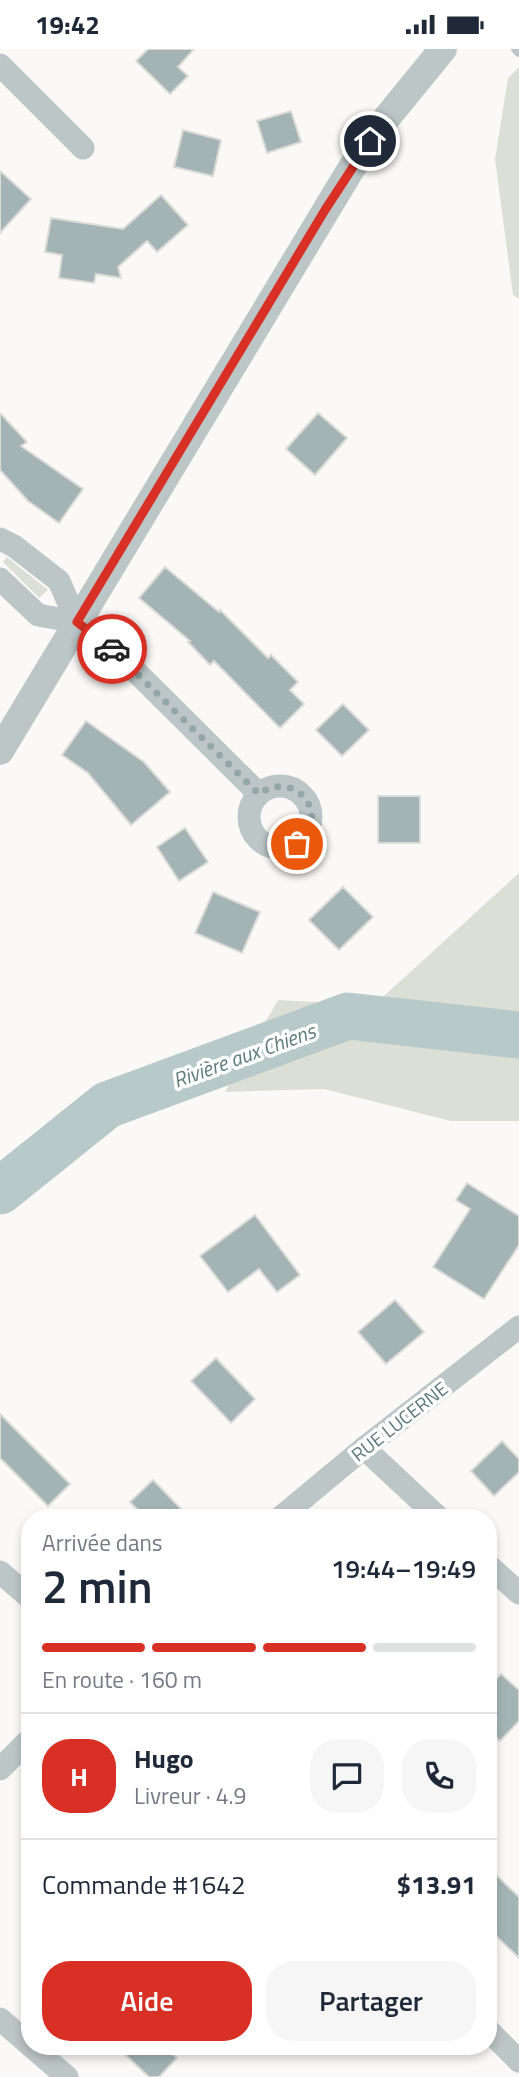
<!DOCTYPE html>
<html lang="fr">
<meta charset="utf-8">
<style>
:root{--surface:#fff;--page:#f6f6f7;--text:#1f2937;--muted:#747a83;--line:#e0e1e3;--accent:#d93025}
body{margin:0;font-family:"Titillium Web",sans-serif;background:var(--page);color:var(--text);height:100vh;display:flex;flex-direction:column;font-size:26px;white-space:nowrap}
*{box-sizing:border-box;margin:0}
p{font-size:23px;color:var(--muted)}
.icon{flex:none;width:38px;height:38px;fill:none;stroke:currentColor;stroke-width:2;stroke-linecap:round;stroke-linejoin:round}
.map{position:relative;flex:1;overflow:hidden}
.details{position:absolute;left:21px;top:1460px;width:476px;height:546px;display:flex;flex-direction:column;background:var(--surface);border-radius:28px;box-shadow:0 4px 10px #0003}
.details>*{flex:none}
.pin{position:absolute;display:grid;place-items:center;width:60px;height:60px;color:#fff;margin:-30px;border:4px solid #fff;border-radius:50%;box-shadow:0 2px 7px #0007}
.courier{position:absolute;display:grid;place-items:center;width:70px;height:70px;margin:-35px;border:5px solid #d93025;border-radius:50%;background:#fff;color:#222;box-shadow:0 2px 9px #0007}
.headline em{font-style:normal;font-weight:600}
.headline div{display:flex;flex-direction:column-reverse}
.headline{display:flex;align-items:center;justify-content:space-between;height:119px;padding:0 21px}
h1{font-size:46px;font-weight:600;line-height:52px}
.bar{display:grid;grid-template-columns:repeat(4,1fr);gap:10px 7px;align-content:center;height:84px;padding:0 21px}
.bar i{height:9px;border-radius:5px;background:var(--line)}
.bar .on{background:var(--accent)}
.bar p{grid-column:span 4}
.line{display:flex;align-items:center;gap:18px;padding:0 21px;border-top:2px solid var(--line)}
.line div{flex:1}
.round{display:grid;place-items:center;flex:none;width:74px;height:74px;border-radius:28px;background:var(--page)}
.primary-button{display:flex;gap:14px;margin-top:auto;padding:14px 21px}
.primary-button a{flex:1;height:80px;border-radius:28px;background:var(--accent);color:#fff;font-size:28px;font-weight:600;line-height:80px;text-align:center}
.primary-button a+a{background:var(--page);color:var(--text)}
.status{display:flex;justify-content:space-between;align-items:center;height:49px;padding:0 35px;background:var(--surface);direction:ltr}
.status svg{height:19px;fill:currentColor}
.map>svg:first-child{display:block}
.green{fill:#dcdfd6}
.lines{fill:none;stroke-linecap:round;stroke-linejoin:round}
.river{stroke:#b7c9c8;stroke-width:47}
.building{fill:#a4b4b5;stroke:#dbdbd9;stroke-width:2}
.service{stroke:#bdc6c7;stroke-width:10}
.minor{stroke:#bdc6c7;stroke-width:23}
.tertiary{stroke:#bdc6c7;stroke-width:28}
.done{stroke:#95a6a8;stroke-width:7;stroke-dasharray:0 12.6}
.route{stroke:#d93025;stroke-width:9}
.labels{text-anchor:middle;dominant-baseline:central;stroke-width:7;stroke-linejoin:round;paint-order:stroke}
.street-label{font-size:19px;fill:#5f797d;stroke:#fff}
.water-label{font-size:21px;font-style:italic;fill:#5f7c7b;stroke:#fff}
</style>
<div class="status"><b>19:42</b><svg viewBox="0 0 49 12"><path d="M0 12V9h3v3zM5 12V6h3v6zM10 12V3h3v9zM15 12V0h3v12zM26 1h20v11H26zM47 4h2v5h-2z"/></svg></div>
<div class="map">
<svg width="519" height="2028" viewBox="0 0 519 2028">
<rect width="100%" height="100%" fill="#faf9f7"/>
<!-- green -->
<g class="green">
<polygon points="519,18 519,250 513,246 495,110 508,29"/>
<polygon points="7,508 48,541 39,549 3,513"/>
<polygon points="519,824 519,1072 451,1072 324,1040 225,1043 278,951 374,956"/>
</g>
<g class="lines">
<!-- river -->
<polyline class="river" points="0,1142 107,1056 348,967 519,986"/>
</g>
<!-- building -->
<g class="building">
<polygon points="148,0 194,0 178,18 188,27 170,45 136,12"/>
<polygon points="291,62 301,93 267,104 257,72"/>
<polygon points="183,81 221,91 213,127 174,118"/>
<polygon points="0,122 31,150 0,184"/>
<polygon points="161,146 188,176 157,203 147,192 118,218 121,229 96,225 94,234 59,229 62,206 45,203 51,169 123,180"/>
<polygon points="0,364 27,393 21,397 83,440 59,474 28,452 0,421"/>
<polygon points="318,364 347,389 315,426 286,400"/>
<polygon points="165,518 219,563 220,561 268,609 271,606 298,633 290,641 304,655 280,679 214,612 210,616 188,593 190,592 139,549"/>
<polygon points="343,655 369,681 342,707 316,681"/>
<polygon points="86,672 144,713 170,743 131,776 88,724 62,706"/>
<rect x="378" y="747" width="42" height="47"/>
<polygon points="185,779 208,813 179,832 157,798"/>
<polygon points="343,838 373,868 339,901 309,871"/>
<polygon points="213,843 260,863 242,904 195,884"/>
<polygon points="467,1134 519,1167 519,1196 484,1250 433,1218 470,1160 456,1151"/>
<polygon points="255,1166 300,1226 277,1243 259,1220 228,1243 200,1207"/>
<polygon points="395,1251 424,1283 386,1315 358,1283"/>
<polygon points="216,1309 255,1350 231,1374 191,1332"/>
<polygon points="0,1365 70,1435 48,1457 0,1409"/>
<polygon points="502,1392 519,1410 519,1423 494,1447 471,1422"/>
<polygon points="153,1431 189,1468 145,1468 130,1453"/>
<polygon points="501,1625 519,1641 519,1672 500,1692 488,1681 488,1639"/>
<polygon points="488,1818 519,1848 519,1909 488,1879"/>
<polygon points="116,1997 164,1997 177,2009 159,2028 149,2028"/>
</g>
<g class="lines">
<!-- service -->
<polyline class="service" points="516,0 519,3"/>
<!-- minor -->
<g class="minor">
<polyline points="0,16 83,99"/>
<polyline points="0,490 14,497 59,532 77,573"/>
<polyline points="0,530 38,566 77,573 104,591 259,745"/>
<circle cx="280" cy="768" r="31"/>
<polyline points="364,1399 438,1468"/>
<polyline points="281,1468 364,1399 519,1278"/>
<polyline points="488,1516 519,1544"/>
<polyline points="0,1523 30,1549"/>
<polyline points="0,1720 30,1690"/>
<polyline points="0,1970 30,1996"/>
<polyline points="488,1981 519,2012"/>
<polyline points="31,1997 67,2028"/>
</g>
<!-- tertiary -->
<polyline class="tertiary" points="0,702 351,120 385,71 443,0"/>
</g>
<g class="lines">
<!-- done -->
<path class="done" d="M112,600L259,745C296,719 333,767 297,795"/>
<!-- route -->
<polyline class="route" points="112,600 77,573 325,161 370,92"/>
</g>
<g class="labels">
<!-- street labels -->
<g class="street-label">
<text transform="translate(399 1372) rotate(-38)">RUE LUCERNE</text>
</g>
<!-- water labels -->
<g class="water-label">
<text transform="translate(244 1006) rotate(-20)">Rivière aux Chiens</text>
</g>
</g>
</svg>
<div class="pin" style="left:297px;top:795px;background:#ea580c"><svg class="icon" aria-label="bag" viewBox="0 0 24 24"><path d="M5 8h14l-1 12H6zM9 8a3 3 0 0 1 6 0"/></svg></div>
<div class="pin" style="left:370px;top:92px;background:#1f2937"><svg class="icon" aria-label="home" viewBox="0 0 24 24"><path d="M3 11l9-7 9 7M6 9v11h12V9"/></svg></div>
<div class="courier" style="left:112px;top:600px"><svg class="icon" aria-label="car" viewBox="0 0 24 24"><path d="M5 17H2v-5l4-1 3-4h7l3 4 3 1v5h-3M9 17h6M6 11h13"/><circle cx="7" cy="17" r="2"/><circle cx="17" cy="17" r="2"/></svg></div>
<section class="details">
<div class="headline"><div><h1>2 min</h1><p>Arrivée dans</p></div><em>19:44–19:49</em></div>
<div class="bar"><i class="on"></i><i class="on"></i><i class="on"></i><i></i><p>En route · 160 m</p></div>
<div class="line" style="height:126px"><b class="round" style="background:var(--accent);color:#fff">H</b><div><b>Hugo</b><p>Livreur · 4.9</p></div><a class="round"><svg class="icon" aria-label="chat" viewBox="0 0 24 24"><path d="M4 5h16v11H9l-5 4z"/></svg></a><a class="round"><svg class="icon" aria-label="phone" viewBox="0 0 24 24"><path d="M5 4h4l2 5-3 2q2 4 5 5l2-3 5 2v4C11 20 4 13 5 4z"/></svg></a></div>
<div class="line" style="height:91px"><div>Commande #1642</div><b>$13.91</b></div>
<div class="primary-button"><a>Aide</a><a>Partager</a></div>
</section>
</div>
